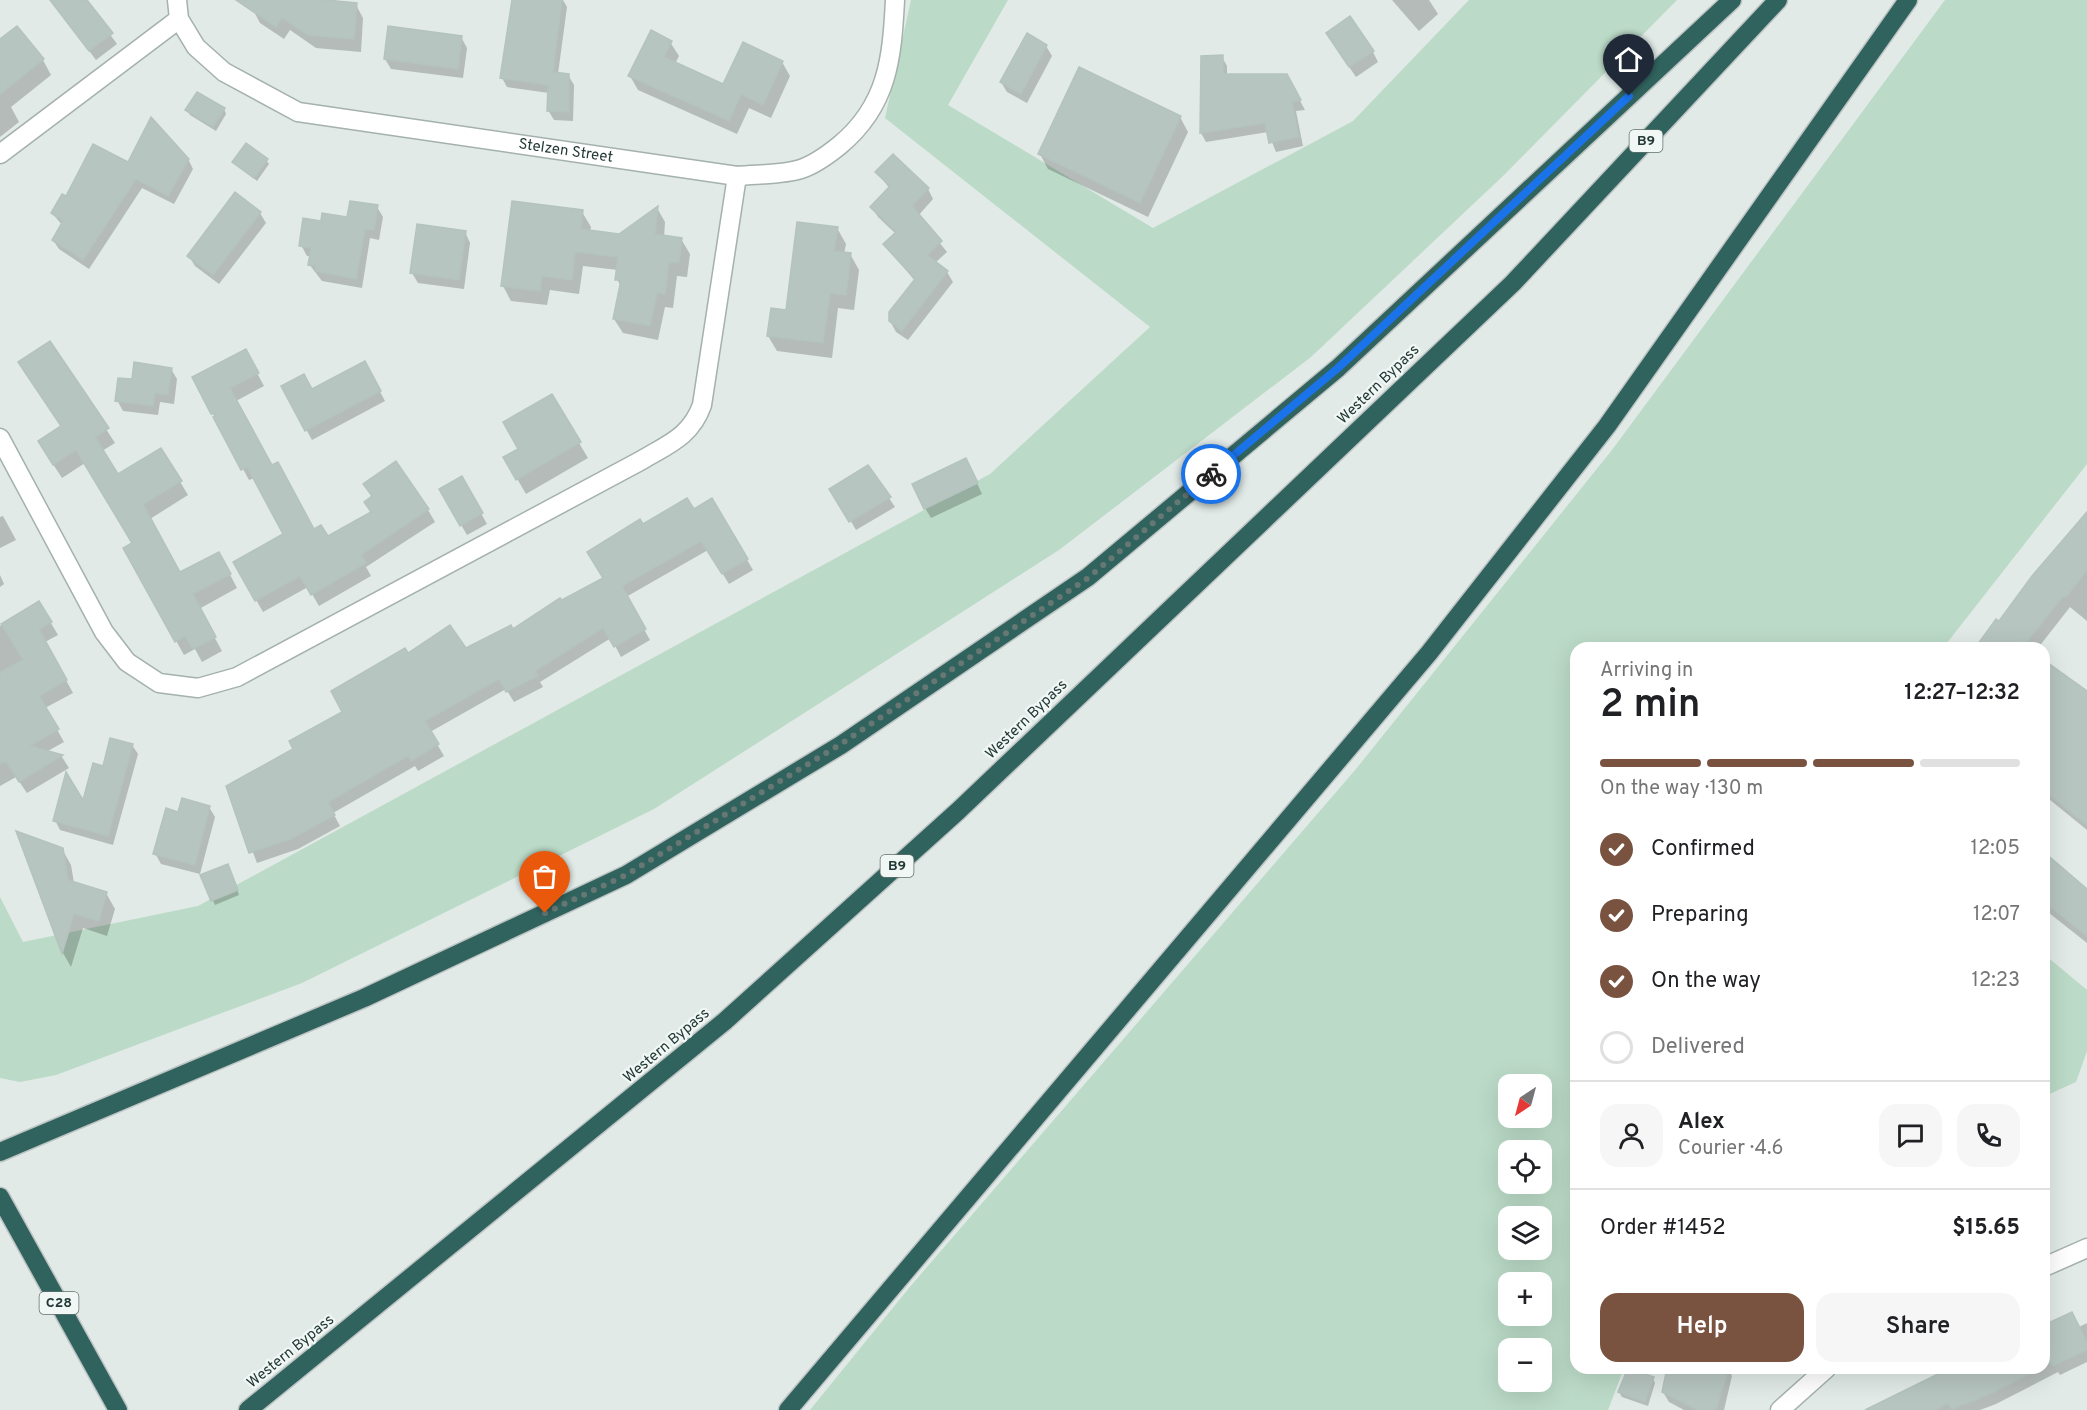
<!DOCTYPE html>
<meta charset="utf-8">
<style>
:root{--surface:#fff;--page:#f6f6f6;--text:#202124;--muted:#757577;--line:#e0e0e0;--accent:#795340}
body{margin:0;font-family:Overpass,sans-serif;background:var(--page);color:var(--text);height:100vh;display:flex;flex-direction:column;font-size:22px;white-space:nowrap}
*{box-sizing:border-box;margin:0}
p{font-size:20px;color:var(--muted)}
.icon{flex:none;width:33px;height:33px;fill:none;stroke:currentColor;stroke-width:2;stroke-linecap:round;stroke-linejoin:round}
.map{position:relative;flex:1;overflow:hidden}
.details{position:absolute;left:1570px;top:642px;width:480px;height:732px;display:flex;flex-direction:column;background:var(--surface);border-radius:18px;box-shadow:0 6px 24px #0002}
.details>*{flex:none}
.needle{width:39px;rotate:216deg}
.controls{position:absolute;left:1498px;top:1074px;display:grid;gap:12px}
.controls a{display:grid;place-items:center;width:54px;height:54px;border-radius:12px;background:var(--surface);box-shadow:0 6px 24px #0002;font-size:30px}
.pin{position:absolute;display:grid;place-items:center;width:51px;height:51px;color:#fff;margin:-62px -26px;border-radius:50% 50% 50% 0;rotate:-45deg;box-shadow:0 0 6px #0007}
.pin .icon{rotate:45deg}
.courier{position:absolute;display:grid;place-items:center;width:60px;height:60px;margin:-30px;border:4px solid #1a73e8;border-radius:50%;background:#fff;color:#222;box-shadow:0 2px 8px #0007}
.headline em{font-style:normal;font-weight:600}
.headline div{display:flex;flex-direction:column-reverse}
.headline{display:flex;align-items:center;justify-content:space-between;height:102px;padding:0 30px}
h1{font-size:39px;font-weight:600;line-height:45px}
.bar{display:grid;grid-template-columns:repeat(4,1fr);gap:9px 6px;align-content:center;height:72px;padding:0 30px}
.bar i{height:8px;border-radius:4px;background:var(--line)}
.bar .on{background:var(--accent)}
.bar p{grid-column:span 4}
.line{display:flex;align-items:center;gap:15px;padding:0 30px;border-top:2px solid var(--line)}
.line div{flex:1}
.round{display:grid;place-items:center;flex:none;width:63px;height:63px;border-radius:18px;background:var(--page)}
ol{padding:0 30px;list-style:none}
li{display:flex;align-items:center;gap:18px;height:66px}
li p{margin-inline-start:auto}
li .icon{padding:6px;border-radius:50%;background:var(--accent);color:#fff;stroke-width:4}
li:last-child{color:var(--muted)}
li i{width:33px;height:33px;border:3px solid var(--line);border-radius:50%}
.cta{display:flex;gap:12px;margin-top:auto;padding:12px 30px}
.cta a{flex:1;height:69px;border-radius:18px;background:var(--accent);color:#fff;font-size:24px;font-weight:600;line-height:69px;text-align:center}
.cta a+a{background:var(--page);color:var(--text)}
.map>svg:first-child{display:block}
.green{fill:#bbdac7;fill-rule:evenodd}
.shadow{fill:#0003}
.building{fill:#b7c5c0;stroke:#b4c3be;stroke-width:1.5}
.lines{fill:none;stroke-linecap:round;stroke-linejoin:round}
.minor-casing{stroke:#a4b1ae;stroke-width:21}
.highway-casing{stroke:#bdc4c3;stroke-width:21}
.minor{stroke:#fff;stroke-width:18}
.highway{stroke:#31635e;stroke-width:18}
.done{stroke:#667774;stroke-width:6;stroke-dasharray:0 10.8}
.route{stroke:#1a73e8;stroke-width:8}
.labels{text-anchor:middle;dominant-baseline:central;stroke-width:4.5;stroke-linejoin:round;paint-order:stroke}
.shield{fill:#f1f7f5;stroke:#61726f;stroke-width:1.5}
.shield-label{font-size:14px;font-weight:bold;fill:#233936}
.street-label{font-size:15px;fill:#233936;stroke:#f1f7f5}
</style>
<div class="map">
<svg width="2087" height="1410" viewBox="0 0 2087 1410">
<rect width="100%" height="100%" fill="#e1eae7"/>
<!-- green -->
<g class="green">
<polygon points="911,0 1008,0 948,105 1153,228 1353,121 1469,0 1677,0 1503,176 1311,357 1059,550 654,809 302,983 56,1075 20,1082 0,1078 0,897 23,942 198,906 990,474 1150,327 885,118"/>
<path d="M1945,0H2087V464L1943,648H1576V1368H1624L1608,1410H810L909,1288L1356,769L1612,450ZM1509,1084H1542V1118H1509ZM1509,1150H1542V1184H1509ZM1509,1216H1542V1250H1509ZM1509,1282H1542V1316H1509ZM1509,1348H1542V1382H1509Z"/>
<polygon points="2045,955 2087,990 2087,1051 2076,1082 2045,1096"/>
</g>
<!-- shadow -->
<g class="shadow">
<polygon points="51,0 85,0 117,44 96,60"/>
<polygon points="259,0 334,0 356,5 363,18 361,52 316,48 290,30 284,39 260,23 253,10"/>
<polygon points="514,0 563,0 567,7 558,74 568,75 574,85 573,121 554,120 548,110 549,93 507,87 502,78"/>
<polygon points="1392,0 1429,0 1438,14 1419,31"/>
<polygon points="461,37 467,48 463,78 391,69 385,59"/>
<polygon points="0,41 43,60 51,75 11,107 19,122 0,137"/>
<polygon points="670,42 679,56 675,64 723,86 782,62 790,76 771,118 749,108 737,134 638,90 630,76"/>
<polygon points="1333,43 1373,52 1378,62 1356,77"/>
<polygon points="1046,46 1052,56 1027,103 1007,92 1001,82"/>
<polygon points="1222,57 1227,66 1227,75 1286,75 1305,110 1296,111 1303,146 1276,152 1268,132 1206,142 1201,133"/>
<polygon points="224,109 226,114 216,131 190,115 187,110"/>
<polygon points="1180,117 1188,132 1148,217 1048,169 1040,154"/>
<polygon points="188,159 193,169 174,204 142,188 89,269 59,249 53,240 63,226 52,213 129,164"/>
<polygon points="266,160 269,164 257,181 234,162"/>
<polygon points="877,172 928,189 933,199 918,216 947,252 935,263 947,272 953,282 908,340 896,332 890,321 915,281 885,244 896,234 878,217 872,207 890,189"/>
<polygon points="377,207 383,217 379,240 370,238 362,288 322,281 309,264 311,256 307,256 301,245 322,222 348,219"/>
<polygon points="657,208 665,222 664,237 681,239 690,254 687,277 677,276 673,308 665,307 658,340 623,333 614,319 621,287 617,279 618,270 583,266 579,294 550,290 547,305 511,301 503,286 582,212 591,227 590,232 620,235"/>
<polygon points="260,213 266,223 219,284 195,266 189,256"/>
<polygon points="837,228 846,244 844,254 850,254 859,270 854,310 838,308 832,358 777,351 768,336 788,312"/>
<polygon points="465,232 470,243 464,289 418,283 412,273"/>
<polygon points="50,343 115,443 102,451 117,476 161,450 188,495 150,519 180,574 226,567 237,588 199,609 222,651 202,662 195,649 184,655 125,549 134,544 85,463 62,478 47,455 62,427"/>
<polygon points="245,351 264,386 236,401 271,467 314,531 327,538 428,510 435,522 366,567 371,576 319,606 308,587 263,612 235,563 285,535 254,478 249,480 194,378"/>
<polygon points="171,369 177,379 174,404 160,402 158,415 123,411 117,400 133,381"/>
<polygon points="370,373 385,401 312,440 283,387 312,390"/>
<polygon points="551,396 588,458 526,494 505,458 520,449"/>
<polygon points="868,467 895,507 856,530 832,489"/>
<polygon points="971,470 982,494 931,518 925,508"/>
<polygon points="461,478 487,524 467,535 441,490"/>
<polygon points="712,500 753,570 729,584 708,550 626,597 650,640 621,657 611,638 540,682 543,687 514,702 506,689 430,732 444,756 418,771 415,766 333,813 340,826 298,849 257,863 228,787 295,750 344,713 408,655 465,650 512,631 605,578 642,526 694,511"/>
<polygon points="2087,514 2087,621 2070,607 2038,648 1977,648"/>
<polygon points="3,516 16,540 0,548 0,517"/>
<polygon points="0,575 4,584 0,587"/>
<polygon points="39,603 58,635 45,642 73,693 45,708 64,742 46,752 62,757 69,768 27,793 16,777 0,786 0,626"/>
<polygon points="2044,660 2087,693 2087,830 2044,795"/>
<polygon points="132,745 138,754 113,845 60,830 55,820 84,803 104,768"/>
<polygon points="209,807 215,817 200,874 161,864 155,853 180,814"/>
<polygon points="19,834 62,849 71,865 74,883 106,893 115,909 107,936 83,928 71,967 63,953"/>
<polygon points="2044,855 2087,890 2087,943 2044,909"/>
<polygon points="230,870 239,895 215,905 202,876"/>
<polygon points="2087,1323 2087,1362 2060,1375 2058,1372 1996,1404 1980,1410 1881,1410 1957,1368 2044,1368 2044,1327 2079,1327"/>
<polygon points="1669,1368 1728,1368 1732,1376 1724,1410 1684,1410 1669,1402 1663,1392"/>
<polygon points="1653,1379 1655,1383 1648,1406 1622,1397 1619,1392"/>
</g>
<!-- building -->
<g class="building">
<polygon points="50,0 87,0 113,33 89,51"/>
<polygon points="236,0 325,0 357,3 354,39 308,35 282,18 276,27"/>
<polygon points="512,0 562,0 553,72 569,74 569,112 547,111 548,85 500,78"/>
<polygon points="1350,16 1374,51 1349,67 1326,33"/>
<polygon points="17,26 44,59 0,94 0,39"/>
<polygon points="388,26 462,36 458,69 384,59"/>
<polygon points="651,30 672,41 664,57 723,84 743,42 783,61 763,105 741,94 729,121 628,76"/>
<polygon points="1027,33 1047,45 1021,94 1000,82"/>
<polygon points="1223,55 1223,74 1287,74 1301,100 1292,102 1299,137 1269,143 1265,123 1200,133 1201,56"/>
<polygon points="1079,67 1181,116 1140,203 1038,154"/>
<polygon points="197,92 225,108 213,127 185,110"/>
<polygon points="151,117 189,159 168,196 136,179 83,260 52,240 63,221 51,213 62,194 66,196 93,144 128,162"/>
<polygon points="246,143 268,159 254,178 232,162"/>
<polygon points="893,154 929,188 912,206 942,241 927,255 948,271 902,331 889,321 889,312 915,279 883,244 896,232 870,207 890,186 875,172"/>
<polygon points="235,192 261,212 213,275 187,256"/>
<polygon points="350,201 378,205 374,230 365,229 356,279 315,271 316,266 308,265 311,248 299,246 303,218 321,221 322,213 347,217"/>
<polygon points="512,201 583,210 581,229 619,234 658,206 655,234 682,238 679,263 669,262 665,294 657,293 650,326 613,319 621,280 615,280 618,257 575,252 572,280 542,276 540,291 501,286"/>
<polygon points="797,222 838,227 834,251 851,253 846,295 830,293 823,343 767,336 771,308 786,310"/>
<polygon points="417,224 466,231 459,280 410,273"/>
<polygon points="50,341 109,428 95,437 118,474 161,448 182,481 143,504 180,572 219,552 231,574 193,594 216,637 193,649 185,636 175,642 123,548 132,543 76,450 53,465 38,441 61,426 18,362"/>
<polygon points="246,349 259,373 230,388 272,465 278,462 314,529 321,525 328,536 371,512 364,502 372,496 363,484 396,461 429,509 361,555 366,563 311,595 300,576 255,601 233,562 283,534 247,467 241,470 213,417 217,414 211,414 192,377"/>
<polygon points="365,361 381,391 305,431 281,386 304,374 312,389"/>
<polygon points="134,362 172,368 168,395 155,393 153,406 115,401 118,378 132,379"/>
<polygon points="552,394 581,442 516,480 503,457 518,449 503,422"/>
<polygon points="966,458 978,483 924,509 912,484"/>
<polygon points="868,465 891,497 849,522 829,489"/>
<polygon points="462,476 483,513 460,526 439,489"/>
<polygon points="687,498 694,509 712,498 748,559 722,574 701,541 622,586 646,629 614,647 603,628 535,671 538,676 506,692 499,679 425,721 439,744 411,761 408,756 328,802 335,815 291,839 249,853 226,786 293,749 289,741 342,712 331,691 405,648 408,653 450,625 466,648 511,625 513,629 560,598 562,600 603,578 587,552 640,519 643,524"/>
<polygon points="2087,512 2087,570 2066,597 2063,596 2022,648 1975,648 1996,619 1999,621 2032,576"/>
<polygon points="39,601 52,622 39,629 67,680 39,696 59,729 30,746 63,755 19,782 6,761 0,764 0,672 23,660 1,624"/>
<polygon points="2044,660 2087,691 2087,825 2044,791"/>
<polygon points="110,738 133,744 108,836 53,821 66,772 83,800 93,763 103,766"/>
<polygon points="182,798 210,806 195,865 153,854 166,808 178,812"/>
<polygon points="16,831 63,848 68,880 107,892 99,921 74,914 62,954"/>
<polygon points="2044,852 2087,889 2087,936 2044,902"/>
<polygon points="228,864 238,890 211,901 200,875"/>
<polygon points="2072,1312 2087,1342 2087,1350 2053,1366 2051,1363 2044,1366 2044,1325"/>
<polygon points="1628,1368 1654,1377 1645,1402 1618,1392"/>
<polygon points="1667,1368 1729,1368 1716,1410 1698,1410 1662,1392"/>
<polygon points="1950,1368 2041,1368 1990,1394 1952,1409 1948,1403 1935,1410 1865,1410"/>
</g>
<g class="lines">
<defs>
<g id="minor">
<path id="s1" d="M177,0L179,19L196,47L224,72L298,112L737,176C757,174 783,175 801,169C816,164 829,154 840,145C888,105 892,58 895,0"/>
<polyline points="0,154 179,19"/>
<path d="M0,438L104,632L127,662L159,683L198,688L237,677L642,460C669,444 691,436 702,405L737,176"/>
<polyline points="2044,1267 2087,1248"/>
<polyline points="1780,1410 1827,1368"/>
</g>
<g id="highway">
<polyline points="0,1152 364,998 626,875 841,745 1088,577 1338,368 1732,0"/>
<polyline points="0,1197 118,1410"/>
<polyline points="248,1410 725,1021 958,811 1513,283 1778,0"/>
<polyline points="788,1410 1429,653 1607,426 1908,0"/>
</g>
</defs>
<!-- minor casing -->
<use href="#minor" class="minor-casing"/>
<!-- highway casing -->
<use href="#highway" class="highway-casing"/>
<!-- minor -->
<use href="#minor" class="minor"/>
<!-- highway -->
<use href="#highway" class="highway"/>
</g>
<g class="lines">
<!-- done -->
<polyline class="done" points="545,913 626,875 841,744 1088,578 1211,474"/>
<!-- route -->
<polyline class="route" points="1211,474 1338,368 1629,96"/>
</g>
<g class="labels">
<!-- shield labels -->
<g class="shield">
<rect x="1629.5" y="130" width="33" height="22" rx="4.5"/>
<rect x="880.5" y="855" width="33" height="22" rx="4.5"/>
<rect x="39.5" y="1292" width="39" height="22" rx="4.5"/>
</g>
<g class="shield-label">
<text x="1646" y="141">B9</text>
<text x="897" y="866">B9</text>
<text x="59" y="1303">C28</text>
</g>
<!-- street labels -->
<g class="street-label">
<text stroke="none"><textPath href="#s1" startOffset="444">Stelzen Street</textPath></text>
<text transform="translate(1379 385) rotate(-44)">Western Bypass</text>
<text transform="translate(1027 720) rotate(-44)">Western Bypass</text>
<text transform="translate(667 1046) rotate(-40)">Western Bypass</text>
<text transform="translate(291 1352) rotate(-39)">Western Bypass</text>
</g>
</g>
</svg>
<div class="controls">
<a><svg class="needle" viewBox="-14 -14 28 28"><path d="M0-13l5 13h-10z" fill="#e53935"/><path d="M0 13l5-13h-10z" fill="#757577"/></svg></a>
<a><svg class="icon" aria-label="locate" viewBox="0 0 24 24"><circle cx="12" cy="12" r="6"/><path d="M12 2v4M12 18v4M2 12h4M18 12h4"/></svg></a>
<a><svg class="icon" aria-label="layers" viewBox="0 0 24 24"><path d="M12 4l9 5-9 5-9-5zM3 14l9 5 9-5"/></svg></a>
<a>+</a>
<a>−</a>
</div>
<div class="pin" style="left:545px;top:913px;background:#ea580c"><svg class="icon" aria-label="bag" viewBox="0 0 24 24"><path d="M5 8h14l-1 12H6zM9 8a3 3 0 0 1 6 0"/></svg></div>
<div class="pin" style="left:1629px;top:96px;background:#1f2937"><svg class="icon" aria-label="home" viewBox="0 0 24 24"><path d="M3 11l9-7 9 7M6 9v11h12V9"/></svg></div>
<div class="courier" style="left:1211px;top:474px"><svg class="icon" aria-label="bike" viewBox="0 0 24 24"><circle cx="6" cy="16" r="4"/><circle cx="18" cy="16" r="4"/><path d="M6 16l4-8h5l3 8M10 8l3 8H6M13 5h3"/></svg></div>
<section class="details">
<div class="headline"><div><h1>2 min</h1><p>Arriving in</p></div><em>12:27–12:32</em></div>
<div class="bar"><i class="on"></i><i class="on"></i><i class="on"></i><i></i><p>On the way · 130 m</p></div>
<ol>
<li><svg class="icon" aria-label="check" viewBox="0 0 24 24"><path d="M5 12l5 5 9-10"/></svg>Confirmed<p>12:05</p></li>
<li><svg class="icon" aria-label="check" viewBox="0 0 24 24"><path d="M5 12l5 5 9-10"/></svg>Preparing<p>12:07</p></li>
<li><svg class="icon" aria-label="check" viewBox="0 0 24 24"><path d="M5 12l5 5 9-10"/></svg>On the way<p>12:23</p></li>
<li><i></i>Delivered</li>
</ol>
<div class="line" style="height:108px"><a class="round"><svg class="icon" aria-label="person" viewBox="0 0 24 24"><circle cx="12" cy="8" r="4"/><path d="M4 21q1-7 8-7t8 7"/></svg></a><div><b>Alex</b><p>Courier · 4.6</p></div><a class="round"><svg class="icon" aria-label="chat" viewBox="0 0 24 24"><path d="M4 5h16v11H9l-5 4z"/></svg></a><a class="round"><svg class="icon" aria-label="phone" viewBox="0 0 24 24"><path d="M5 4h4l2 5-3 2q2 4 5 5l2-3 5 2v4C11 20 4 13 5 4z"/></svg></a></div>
<div class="line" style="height:78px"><div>Order #1452</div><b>$15.65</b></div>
<div class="cta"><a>Help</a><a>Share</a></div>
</section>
</div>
